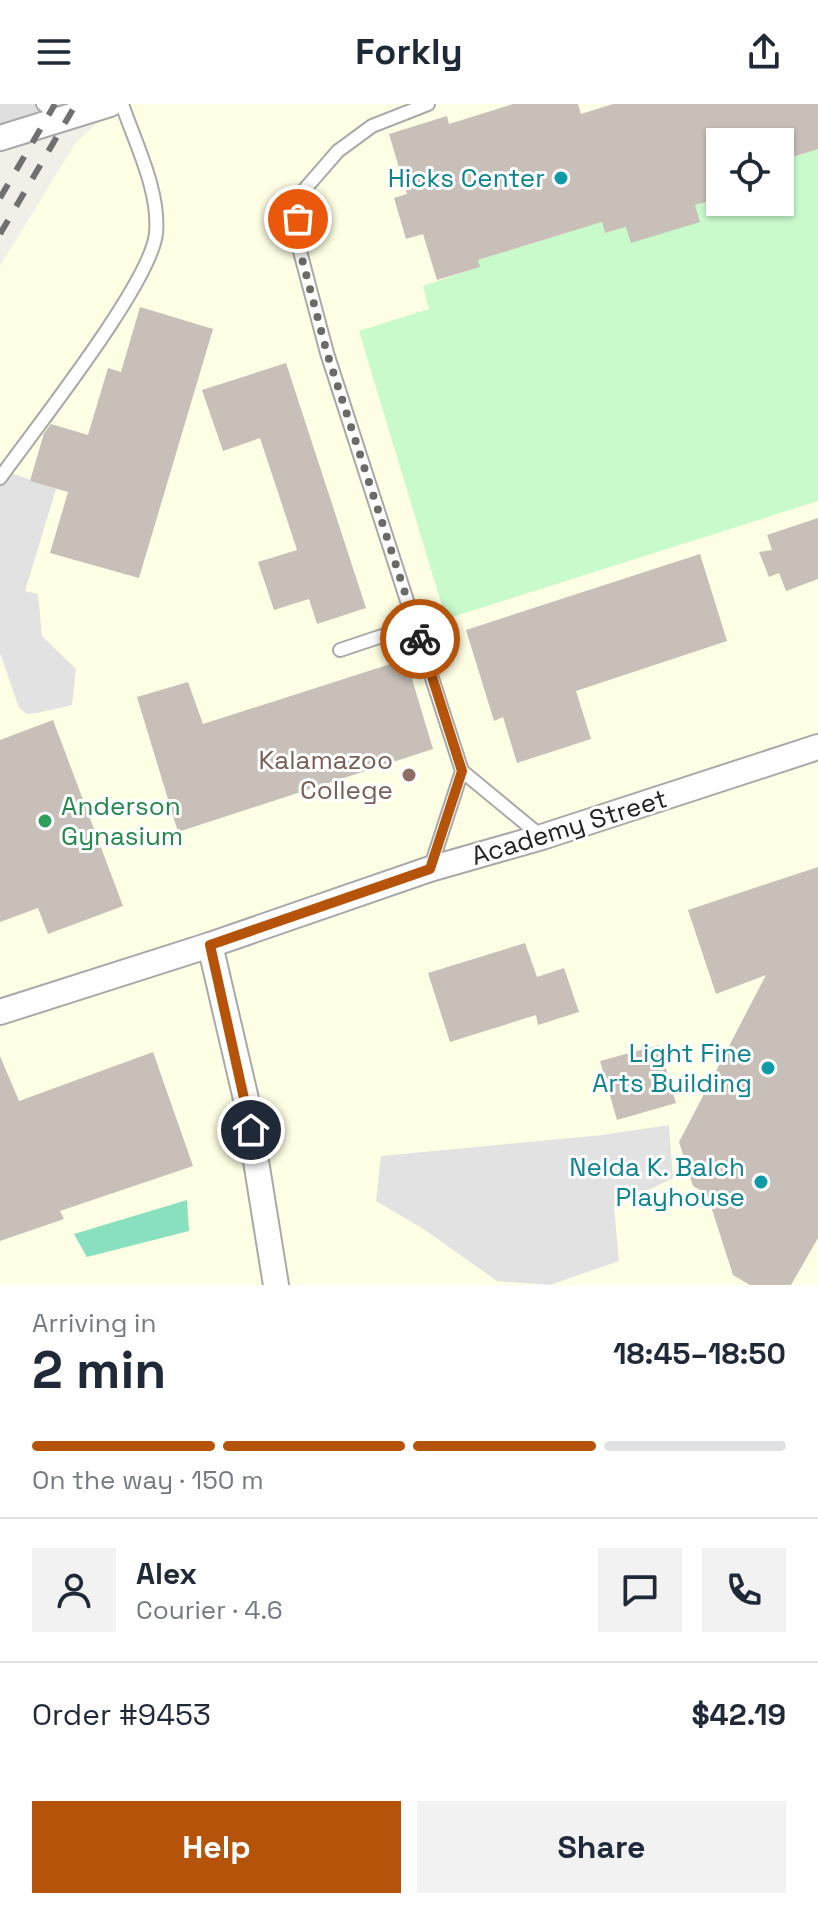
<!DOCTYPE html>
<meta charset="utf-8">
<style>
:root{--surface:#fff;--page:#f2f2f3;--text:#1f2937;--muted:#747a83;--line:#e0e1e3;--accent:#b45309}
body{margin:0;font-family:"Space Grotesk",sans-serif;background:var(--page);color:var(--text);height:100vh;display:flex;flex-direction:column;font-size:30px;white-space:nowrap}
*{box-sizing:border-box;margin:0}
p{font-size:26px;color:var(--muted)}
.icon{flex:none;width:44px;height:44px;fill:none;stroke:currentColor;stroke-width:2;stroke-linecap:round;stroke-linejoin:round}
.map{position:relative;height:1181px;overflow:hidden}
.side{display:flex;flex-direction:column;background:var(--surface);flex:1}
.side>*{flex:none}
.buttons{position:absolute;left:706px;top:24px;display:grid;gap:16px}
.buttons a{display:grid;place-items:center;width:88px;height:88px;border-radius:0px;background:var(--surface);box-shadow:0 2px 6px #0004;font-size:40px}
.pin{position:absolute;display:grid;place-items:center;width:68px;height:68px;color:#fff;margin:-34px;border:4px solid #fff;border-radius:50%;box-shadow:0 2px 8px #0007}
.courier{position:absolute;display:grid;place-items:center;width:80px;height:80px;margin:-40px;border:6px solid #b45309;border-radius:50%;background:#fff;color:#222;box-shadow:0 2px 10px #0007}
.head em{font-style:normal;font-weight:700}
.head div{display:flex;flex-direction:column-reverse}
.head{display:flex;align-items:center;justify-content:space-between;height:136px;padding:0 32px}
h1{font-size:52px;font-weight:700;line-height:60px}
.bar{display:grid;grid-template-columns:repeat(4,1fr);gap:12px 8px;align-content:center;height:96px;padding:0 32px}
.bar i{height:10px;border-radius:6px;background:var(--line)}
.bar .on{background:var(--accent)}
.bar p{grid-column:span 4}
.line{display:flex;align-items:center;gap:20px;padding:0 32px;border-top:2px solid var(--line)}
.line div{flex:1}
.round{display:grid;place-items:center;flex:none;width:84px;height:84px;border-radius:0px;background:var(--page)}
.primary-button{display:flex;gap:16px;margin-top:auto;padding:16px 32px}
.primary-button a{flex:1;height:92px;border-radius:0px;background:var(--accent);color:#fff;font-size:32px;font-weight:700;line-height:92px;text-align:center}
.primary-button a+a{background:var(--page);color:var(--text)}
header{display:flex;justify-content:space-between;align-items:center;height:104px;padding:0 32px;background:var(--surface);font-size:36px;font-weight:700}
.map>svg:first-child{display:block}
.residential{fill:#e0dfdf}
.education{fill:#ffffe5;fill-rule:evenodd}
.park{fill:#c8facc}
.pitch{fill:#88e0be}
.parking{fill:#e2e2e2}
.building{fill:#c7bfb8}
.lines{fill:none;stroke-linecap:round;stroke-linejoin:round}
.service-casing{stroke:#a9a9a9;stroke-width:16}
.minor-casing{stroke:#a9a9a9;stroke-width:28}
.service{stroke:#fff;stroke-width:12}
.minor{stroke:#fff;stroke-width:24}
.rail{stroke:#707070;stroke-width:6;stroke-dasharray:16 16;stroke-linecap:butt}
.done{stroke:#6b6a68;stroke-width:8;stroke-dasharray:0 14.4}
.route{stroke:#b45309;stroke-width:10}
.culture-dot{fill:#0f9aa8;stroke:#fff;stroke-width:3}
.education-dot{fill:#8d6e63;stroke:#fff;stroke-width:3}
.leisure-dot{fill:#2e9e5b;stroke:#fff;stroke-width:3}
.labels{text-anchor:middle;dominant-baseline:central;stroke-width:6;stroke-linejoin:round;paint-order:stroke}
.culture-label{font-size:26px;fill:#0d838f;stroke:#fff;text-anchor:end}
.education-label{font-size:26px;fill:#785e54;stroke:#fff;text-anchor:end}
.leisure-label{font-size:26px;fill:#27864d;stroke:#fff;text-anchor:start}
.street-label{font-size:26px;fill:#222;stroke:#fff}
</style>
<header><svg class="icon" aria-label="menu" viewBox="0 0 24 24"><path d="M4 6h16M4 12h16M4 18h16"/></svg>Forkly<svg class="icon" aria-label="share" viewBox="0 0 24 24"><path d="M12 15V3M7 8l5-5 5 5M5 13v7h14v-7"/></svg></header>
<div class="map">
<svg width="818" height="1181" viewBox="0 0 818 1181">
<rect width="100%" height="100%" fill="#f2efe9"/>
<!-- residential -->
<polygon class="residential" points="0,0 110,0 0,34"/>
<!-- education -->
<path class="education" d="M117,0H818V1181H0V162L75,40ZM720,38H780V98H720Z"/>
<!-- park -->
<polygon class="park" points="818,45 818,397 446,515 359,227 429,205 423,182 479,163 478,156 602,118 606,129 626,123 699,118 695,101 720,94 720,98 780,98 780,57"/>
<!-- pitch -->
<polygon class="pitch" points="187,1096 189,1127 87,1153 74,1130"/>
<!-- parking -->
<g class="parking">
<polygon points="0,365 56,385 25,487 38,490 42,532 76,565 72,601 37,609 27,610 19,604 0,549"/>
<polygon points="669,1021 673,1074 614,1103 619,1157 550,1181 497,1177 425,1126 376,1097 381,1052 602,1031"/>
</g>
<!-- building -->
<g class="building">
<polygon points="513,0 578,0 581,10 613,0 818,0 818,45 780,57 780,38 720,38 720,94 695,101 700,118 631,139 626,123 605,129 602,118 478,156 480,163 437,176 423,130 406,135 394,94 407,90 389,30 447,12 449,20"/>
<polygon points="140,203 213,225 139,474 50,449 68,388 30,377 44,329 51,320 88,331 108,264 121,268"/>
<polygon points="286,259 366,504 317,520 309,495 274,506 258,458 297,446 260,334 223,347 202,286"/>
<polygon points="818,414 818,475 786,487 779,469 769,473 759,448 772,446 767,431"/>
<polygon points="700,450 727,537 576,587 591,635 517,659 503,613 494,617 466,526"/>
<polygon points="406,555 433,645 178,728 137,593 188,578 203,620"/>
<polygon points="53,616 123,802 48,830 38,804 0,818 0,636"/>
<polygon points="818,763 818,1134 791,1181 750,1181 733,1171 707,1090 693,1082 679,1038 766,871 716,890 688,806"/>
<polygon points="525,839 537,873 564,864 579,908 538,921 536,911 450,938 428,869"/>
<polygon points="659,941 676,999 617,1016 600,957"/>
<polygon points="153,948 193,1062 60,1107 64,1115 0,1137 0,952 19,997"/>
</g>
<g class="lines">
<defs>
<g id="service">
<polyline points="43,0 60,16"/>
<polyline points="428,0 372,22 338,47 298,93 297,136 327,249 462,667 430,765"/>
<path d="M0,374C34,326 152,178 156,129C160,87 135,39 122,0"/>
<polyline points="340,546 415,521"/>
<polyline points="462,667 542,733"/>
</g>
<g id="minor">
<polyline points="0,34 110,0"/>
<polyline points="210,841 246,995 276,1181"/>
<polyline points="0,908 210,841 430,765 542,733 818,643"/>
</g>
</defs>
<!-- service casing -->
<use href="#service" class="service-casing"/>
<!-- minor casing -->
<use href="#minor" class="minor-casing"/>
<!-- service -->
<use href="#service" class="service"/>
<!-- minor -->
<use href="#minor" class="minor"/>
<!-- rail -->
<g class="rail">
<polyline points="0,94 55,0"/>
<polyline points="0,130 76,0"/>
</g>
</g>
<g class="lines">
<!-- done -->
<polyline class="done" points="298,115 297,136 327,249 420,535"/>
<!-- route -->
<polyline class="route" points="251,1026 210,841 430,765 462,667 420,535"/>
</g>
<!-- markers -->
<g class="culture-dot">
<circle cx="561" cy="74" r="8"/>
<circle cx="768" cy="964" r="8"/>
<circle cx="761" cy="1078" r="8"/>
</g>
<circle class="education-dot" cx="409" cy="671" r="8"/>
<circle class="leisure-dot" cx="45" cy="717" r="8"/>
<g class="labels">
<!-- culture labels -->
<g class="culture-label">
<text x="545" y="74">Hicks Center</text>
<text x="752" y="949">Light Fine<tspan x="752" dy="30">Arts Building</tspan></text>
<text x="745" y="1063">Nelda K. Balch<tspan x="745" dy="30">Playhouse</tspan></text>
</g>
<!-- education labels -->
<g class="education-label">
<text x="393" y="656">Kalamazoo<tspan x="393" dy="30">College</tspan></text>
</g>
<!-- leisure labels -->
<g class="leisure-label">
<text x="61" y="702">Anderson<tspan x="61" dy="30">Gynasium</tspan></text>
</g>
<!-- street labels -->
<g class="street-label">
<text transform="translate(569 723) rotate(-17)">Academy Street</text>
</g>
</g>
</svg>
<div class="buttons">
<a><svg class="icon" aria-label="locate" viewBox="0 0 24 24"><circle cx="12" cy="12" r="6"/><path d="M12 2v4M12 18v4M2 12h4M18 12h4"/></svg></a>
</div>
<div class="pin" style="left:298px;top:115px;background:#ea580c"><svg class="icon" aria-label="bag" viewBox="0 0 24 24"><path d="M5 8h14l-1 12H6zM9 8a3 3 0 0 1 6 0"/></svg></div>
<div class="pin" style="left:251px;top:1026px;background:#1f2937"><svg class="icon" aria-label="home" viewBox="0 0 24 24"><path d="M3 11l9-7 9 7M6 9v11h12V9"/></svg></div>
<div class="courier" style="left:420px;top:535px"><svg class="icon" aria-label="bike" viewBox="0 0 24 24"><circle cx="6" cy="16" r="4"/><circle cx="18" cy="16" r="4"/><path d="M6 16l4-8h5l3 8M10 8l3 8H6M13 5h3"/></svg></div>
</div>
<section class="side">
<div class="head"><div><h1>2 min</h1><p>Arriving in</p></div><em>18:45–18:50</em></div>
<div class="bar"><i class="on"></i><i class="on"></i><i class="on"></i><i></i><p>On the way · 150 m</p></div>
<div class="line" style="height:144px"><a class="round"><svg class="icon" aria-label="person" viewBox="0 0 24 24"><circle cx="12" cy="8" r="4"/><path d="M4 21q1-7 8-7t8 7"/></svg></a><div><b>Alex</b><p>Courier · 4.6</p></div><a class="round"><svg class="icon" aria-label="chat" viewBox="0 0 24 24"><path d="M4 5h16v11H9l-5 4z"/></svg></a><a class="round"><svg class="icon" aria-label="phone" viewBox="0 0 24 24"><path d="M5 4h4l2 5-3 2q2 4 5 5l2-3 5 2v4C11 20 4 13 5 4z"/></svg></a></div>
<div class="line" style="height:104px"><div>Order #9453</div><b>$42.19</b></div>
<div class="primary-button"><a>Help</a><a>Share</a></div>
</section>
